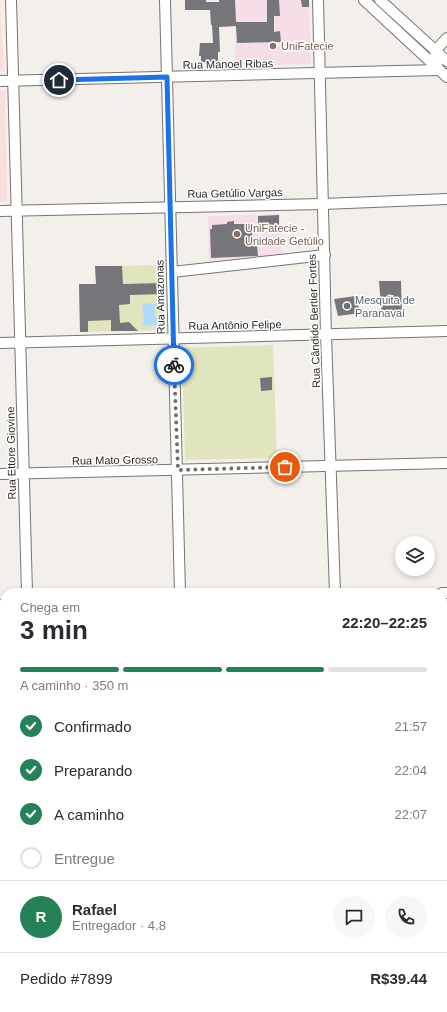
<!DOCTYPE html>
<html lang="pt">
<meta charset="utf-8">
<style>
:root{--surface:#fff;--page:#f7f7f7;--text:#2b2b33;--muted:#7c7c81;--line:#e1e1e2;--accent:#258157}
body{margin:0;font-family:Arial,sans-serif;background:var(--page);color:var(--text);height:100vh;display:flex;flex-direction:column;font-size:15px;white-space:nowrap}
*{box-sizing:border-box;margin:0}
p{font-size:13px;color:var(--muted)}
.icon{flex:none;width:22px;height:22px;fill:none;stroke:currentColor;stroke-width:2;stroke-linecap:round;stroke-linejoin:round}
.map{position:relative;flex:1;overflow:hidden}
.panel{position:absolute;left:0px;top:588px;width:447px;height:424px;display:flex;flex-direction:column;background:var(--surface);border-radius:16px 16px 0 0;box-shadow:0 2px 6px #0003}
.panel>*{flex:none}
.buttons{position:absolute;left:395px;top:536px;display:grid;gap:8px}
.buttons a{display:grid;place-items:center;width:40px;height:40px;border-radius:50%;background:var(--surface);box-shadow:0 2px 6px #0003;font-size:20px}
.pin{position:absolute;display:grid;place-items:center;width:34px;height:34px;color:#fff;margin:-17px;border:2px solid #fff;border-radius:50%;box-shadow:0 1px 4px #0007}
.courier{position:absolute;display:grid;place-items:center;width:40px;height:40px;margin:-20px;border:3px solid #1a73e8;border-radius:50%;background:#fff;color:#222;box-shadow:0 1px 5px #0007}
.overview em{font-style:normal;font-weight:600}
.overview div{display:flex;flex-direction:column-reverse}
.overview{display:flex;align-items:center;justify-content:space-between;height:68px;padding:0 20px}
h1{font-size:26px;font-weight:600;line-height:30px}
.bar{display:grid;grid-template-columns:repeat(4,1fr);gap:6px 4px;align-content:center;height:48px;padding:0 20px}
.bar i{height:5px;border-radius:3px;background:var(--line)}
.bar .active{background:var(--accent)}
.bar p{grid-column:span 4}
.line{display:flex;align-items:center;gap:10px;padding:0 20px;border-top:1px solid var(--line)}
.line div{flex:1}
.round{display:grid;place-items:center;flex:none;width:42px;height:42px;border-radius:21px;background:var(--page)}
ol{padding:0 20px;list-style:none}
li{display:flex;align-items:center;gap:12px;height:44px}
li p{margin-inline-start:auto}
li .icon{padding:4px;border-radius:50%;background:var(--accent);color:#fff;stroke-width:4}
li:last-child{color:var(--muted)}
li i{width:22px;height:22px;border:2px solid var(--line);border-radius:50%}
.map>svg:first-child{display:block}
.commercial{fill:#f9dee0}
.education{fill:#f6dee8}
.green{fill:#e0e5be}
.water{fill:#b0dbf8}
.building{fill:#76757a}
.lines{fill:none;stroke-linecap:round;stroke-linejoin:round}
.minor-casing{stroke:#787471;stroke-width:12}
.major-casing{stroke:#787471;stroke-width:14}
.minor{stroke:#fff;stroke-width:10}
.major{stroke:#fff;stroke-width:12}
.done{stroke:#706e6c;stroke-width:4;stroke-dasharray:0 7.2}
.route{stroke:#1a73e8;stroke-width:5}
.education-dot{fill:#8d6e63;stroke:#fff;stroke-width:1.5}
.worship-dot{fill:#6b7280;stroke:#fff;stroke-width:1.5}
.labels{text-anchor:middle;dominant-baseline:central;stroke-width:3;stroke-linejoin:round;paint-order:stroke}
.education-label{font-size:11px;fill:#785e54;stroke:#fff;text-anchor:start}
.street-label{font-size:11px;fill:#2a2927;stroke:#fff}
.worship-label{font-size:11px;fill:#5b616d;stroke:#fff;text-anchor:start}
</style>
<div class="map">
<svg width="447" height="1012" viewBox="0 0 447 1012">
<rect width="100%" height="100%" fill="#f3efeb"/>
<!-- commercial -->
<g class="commercial">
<polygon points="0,0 4,71 0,71"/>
<polygon points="0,91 5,91 7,202 0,202"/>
</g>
<!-- education -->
<g class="education">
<polygon points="219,0 309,0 311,64 235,66 235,27 220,27"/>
<polygon points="280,214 282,256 209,261 208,216"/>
<rect x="0" y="614" width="5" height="113"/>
</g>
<!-- green -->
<g class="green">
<polygon points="162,265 164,330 80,332 79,284 96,284 95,266"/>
<polygon points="273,345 277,458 185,460 182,348"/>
</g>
<!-- water -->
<polygon class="water" points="144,303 157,304 154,315 160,321 159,326 142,325 144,320 142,305"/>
<!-- building -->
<g class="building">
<polygon points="185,0 206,0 206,2 219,2 219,0 235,0 236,22 267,22 267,0 279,0 280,16 274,16 274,32 280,31 281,42 237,43 236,26 219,27 220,52 218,52 218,62 201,62 201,56 199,56 200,43 213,43 212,25 211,25 210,10 185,10"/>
<polygon points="301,0 309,0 309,7 302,7"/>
<polygon points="279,215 279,227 258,227 258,216"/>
<polygon points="234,221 234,224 252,224 252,245 257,245 258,256 211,258 210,229 212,229 212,225 227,224 227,222"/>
<polygon points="95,266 122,266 123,284 163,283 163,294 130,295 130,304 119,305 120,323 129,322 138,331 111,331 111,320 88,321 88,332 80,332 79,284 96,284"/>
<polygon points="379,281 401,281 402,318 382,318"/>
<polygon points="356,296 360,313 338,316 334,299"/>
<polygon points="272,377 272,390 261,391 260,378"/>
</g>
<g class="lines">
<defs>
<g id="minor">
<polyline points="11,0 27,593"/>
<polyline points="165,0 180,593"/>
<polyline points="318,0 326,335 335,593"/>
<polyline points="364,0 447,77"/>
<polyline points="380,0 447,61"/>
<polyline points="0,81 438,70 435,51 447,38"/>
<polyline points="0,211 323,204 447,199"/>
<polyline points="172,272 325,255"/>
<polyline points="0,343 447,331"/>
<polyline points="0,474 447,463"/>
<polyline points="442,593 447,593"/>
<polyline points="0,605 5,605"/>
<polyline points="442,725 447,725"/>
<polyline points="0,736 5,736"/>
<polyline points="442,854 447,854"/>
<polyline points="0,867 5,867"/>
<polyline points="0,967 5,971"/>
<polyline points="0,998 5,998"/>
<polyline points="37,1007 37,1012"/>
<polyline points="50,1007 56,1012"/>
<polyline points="191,1007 191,1012"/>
<polyline points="346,1007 346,1012"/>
</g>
<g id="major">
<polyline points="442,988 447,983"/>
<polyline points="420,1012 425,1007"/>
<polyline points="441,1012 447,1006"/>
</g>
</defs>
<!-- minor casing -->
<use href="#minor" class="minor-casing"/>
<!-- major casing -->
<use href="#major" class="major-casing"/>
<!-- minor -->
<use href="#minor" class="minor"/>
<!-- major -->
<use href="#major" class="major"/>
</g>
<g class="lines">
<!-- done -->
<polyline class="done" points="174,365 178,470 285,467"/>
<!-- route -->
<polyline class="route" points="59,80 167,77 174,365"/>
</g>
<!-- markers -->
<g class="education-dot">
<circle cx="273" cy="46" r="4"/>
<circle cx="237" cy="234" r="4"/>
</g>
<circle class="worship-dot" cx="347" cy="306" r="4"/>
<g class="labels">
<!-- education labels -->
<g class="education-label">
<text x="281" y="46">UniFatecie</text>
<text x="245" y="228">UniFatecie -<tspan x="245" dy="13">Unidade Getúlio</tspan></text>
</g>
<!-- street labels -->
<g class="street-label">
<text transform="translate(228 64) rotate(-1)">Rua Manoel Ribas</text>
<text transform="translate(235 193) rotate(-1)">Rua Getúlio Vargas</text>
<text transform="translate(160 297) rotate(-91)">Rua Amazonas</text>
<text transform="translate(314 321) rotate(-92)">Rua Cândido Bertier Fortes</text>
<text transform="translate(235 325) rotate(-1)">Rua Antônio Felipe</text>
<text transform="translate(11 453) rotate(-91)">Rua Ettore Giovine</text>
<text transform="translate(115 460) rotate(-1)">Rua Mato Grosso</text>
</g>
<!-- worship labels -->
<g class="worship-label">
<text x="355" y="300">Mesquita de<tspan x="355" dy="13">Paranavaí</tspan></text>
</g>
</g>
</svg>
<div class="buttons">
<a><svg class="icon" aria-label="layers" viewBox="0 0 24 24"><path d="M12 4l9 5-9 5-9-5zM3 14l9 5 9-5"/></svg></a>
</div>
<div class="pin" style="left:285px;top:467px;background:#ea580c"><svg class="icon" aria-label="bag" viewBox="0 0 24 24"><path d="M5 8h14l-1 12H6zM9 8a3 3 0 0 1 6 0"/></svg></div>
<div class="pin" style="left:59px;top:80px;background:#1f2937"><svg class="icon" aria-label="home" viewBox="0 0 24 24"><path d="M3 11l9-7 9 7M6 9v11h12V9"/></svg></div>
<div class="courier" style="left:174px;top:365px"><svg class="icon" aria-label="bike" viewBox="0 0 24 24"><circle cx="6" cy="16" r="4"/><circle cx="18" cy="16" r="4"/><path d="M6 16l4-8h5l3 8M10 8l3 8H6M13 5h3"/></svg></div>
<section class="panel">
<div class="overview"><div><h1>3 min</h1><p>Chega em</p></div><em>22:20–22:25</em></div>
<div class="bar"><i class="active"></i><i class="active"></i><i class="active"></i><i></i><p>A caminho · 350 m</p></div>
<ol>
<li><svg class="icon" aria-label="check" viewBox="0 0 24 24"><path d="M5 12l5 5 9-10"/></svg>Confirmado<p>21:57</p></li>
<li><svg class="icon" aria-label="check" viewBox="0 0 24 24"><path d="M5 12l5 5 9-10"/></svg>Preparando<p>22:04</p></li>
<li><svg class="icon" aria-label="check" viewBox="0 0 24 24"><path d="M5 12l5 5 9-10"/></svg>A caminho<p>22:07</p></li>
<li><i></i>Entregue</li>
</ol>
<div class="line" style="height:72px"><b class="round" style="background:var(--accent);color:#fff">R</b><div><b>Rafael</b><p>Entregador · 4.8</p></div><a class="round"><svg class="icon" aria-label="chat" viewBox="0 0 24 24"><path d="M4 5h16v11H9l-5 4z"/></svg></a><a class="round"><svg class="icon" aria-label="phone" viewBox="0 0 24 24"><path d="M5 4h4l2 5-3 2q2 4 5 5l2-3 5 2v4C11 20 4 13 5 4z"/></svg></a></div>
<div class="line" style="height:52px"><div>Pedido #7899</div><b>R$39.44</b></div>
</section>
</div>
